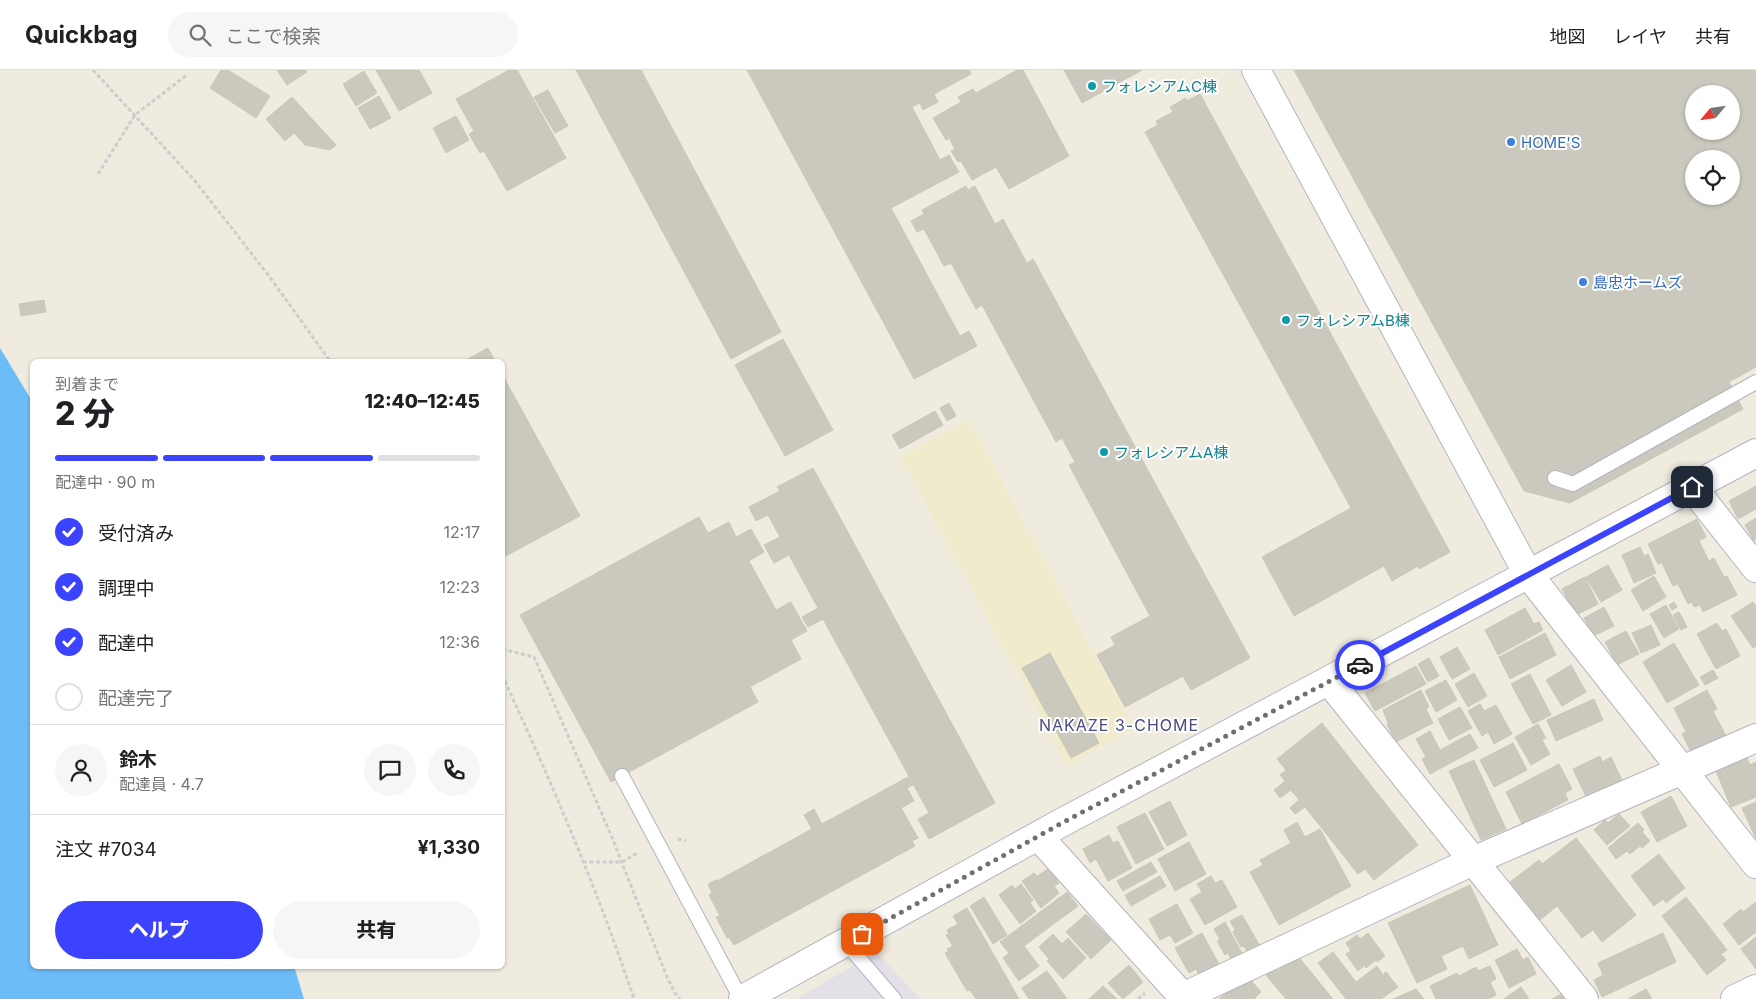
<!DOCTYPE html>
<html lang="ja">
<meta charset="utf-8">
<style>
:root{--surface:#fff;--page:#f6f6f6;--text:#202124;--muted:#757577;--line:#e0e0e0;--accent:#3c43ff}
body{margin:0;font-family:Inter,"Noto Sans JP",sans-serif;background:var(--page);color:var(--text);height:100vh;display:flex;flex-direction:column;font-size:19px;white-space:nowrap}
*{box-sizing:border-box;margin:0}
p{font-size:16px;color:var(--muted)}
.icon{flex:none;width:28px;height:28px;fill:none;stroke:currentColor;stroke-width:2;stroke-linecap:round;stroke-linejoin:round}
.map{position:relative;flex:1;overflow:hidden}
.sheet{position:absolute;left:30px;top:289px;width:475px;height:610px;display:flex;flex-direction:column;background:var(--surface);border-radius:8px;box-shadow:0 1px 4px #0004}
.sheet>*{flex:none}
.needle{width:32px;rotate:241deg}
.fabs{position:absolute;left:1685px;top:15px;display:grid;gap:10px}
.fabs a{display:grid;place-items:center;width:55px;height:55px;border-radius:50%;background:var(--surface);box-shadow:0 1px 4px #0004;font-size:25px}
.pin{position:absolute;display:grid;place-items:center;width:42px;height:42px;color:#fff;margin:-21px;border-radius:10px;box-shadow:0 2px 8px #0006}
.courier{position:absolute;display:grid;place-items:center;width:50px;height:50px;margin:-25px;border:4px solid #3c43ff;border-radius:50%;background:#fff;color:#222;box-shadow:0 1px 6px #0007}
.head em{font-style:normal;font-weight:800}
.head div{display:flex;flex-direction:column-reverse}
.head{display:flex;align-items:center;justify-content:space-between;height:85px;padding:0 25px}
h1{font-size:32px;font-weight:800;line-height:38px}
.bar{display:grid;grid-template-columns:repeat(4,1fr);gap:8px 5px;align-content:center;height:60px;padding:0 25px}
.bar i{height:6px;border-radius:4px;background:var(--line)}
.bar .selected{background:var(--accent)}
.bar p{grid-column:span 4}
.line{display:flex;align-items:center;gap:12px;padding:0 25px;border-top:1px solid var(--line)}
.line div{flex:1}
.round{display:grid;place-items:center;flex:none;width:52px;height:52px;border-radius:26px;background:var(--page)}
ol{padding:0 25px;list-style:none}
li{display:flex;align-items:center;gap:15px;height:55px}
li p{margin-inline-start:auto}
li .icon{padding:5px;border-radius:50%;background:var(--accent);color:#fff;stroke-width:4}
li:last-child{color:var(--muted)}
li i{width:28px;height:28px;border:2px solid var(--line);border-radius:50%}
.button{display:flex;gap:10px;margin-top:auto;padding:10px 25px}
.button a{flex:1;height:58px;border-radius:30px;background:var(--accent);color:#fff;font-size:20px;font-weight:800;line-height:58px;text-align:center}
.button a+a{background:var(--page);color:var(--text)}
header{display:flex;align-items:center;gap:30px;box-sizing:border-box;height:70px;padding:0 25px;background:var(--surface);border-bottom:1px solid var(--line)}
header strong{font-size:24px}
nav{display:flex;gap:28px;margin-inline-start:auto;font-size:18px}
.search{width:350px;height:45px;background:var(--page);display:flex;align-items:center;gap:12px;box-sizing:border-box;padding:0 18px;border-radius:28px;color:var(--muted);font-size:19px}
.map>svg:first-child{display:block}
.industrial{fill:#e3e0e8}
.education{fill:#f1ebce}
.water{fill:#6cbdf7}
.building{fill:#cbc9bd;stroke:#cbc7b8;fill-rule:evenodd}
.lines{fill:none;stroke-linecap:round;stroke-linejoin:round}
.lane-casing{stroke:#b3b3c1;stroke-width:16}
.street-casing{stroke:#b3b3c1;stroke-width:30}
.secondary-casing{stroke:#b3b3c1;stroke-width:30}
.path{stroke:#cdcdcd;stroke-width:3;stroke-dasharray:4 2.5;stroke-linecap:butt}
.lane{stroke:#fff;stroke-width:14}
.street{stroke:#fff;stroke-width:28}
.secondary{stroke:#fff;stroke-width:28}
.done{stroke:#71706b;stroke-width:5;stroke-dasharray:0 9}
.route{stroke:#3c43ff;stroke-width:6}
.culture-dot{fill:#0f9aa8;stroke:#fff;stroke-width:2}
.shop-dot{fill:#3f7fe0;stroke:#fff;stroke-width:2}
.labels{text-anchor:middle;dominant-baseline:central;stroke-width:4;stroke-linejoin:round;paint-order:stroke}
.culture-label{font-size:15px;fill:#0d838f;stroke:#fff;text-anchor:start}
.shop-label{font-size:15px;fill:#366cbe;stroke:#fff;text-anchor:start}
.neighbourhood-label{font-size:16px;letter-spacing:1px;fill:#494b82;stroke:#fff}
</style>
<header>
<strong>Quickbag</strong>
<div class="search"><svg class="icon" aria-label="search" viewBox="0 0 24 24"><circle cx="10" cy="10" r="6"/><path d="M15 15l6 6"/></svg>ここで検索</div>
<nav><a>地図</a><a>レイヤ</a><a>共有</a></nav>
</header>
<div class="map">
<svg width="1756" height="929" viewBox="0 0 1756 929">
<rect width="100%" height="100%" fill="#efebdf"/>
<!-- industrial -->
<polygon class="industrial" points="876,882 920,929 800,929 800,927"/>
<!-- education -->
<polygon class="education" points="969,349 1134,658 1067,696 900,387"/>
<!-- water -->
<polygon class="water" points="0,278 32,331 32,896 294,896 304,929 0,929"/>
<!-- building -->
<g class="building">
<polygon points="221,0 228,0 270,26 256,48 210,18"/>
<polygon points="277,0 306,0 307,2 287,15"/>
<polygon points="376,0 419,0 432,23 399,41"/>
<polygon points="509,0 517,0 566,88 507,121 484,81 480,83 469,64 474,61 456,29"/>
<polygon points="576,0 641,0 781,262 731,289"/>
<polygon points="747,0 969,0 971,4 934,24 938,32 923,40 920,33 912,37 940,90 949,85 959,102 891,138 960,266 969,261 977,276 914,309"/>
<polygon points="1017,0 1023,0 1069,86 1009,119 996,97 972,110 961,91 958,92 951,81 955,79 949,68 946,70 933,48 961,32 958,27 973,19 976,23"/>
<polygon points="1064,0 1142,0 1082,33"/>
<path d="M1294,0H1756V297L1729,312L1743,339L1570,433L1524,421ZM1694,24H1731V61H1694ZM1694,89H1731V126H1694Z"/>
<polygon points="364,1 377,23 356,36 343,14"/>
<polygon points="548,20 568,56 555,63 534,27"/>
<polygon points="1200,24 1450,482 1419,499 1418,496 1392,511 1384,496 1294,546 1262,487 1351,438 1145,62 1158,55 1156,51 1173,42 1170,37 1186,28 1187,31"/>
<polygon points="379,26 391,48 370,59 358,38"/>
<polygon points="292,27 336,75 330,80 305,75 294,63 285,71 266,49"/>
<polygon points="456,46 469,70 446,83 433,58"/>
<polygon points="966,116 968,120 975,116 995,154 1003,149 1027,193 1033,189 1250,588 1191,620 1183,606 1125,637 1097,585 1115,575 1111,567 1150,546 1069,395 1075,392 1062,368 1056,372 982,235 976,239 951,193 944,196 924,159 917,162 911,151 924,144 922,140"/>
<polygon points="44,230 46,242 21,246 19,234"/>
<polygon points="783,269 833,360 785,386 735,295"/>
<polygon points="488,278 495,291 464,291"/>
<polygon points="502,304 580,446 502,488"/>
<polygon points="949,333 956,346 947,351 940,338"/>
<polygon points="935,341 943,355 900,379 892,365"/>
<polygon points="813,398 995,733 929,769 918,749 929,743 823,549 808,557 802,547 818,538 789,485 774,493 764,475 780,467 768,445 756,451 749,437 780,421 777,417"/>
<polygon points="1756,416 1756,439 1738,449 1729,431"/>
<polygon points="699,447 708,463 729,452 736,467 751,459 764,482 749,491 776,540 791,532 807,561 791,570 801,589 750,617 758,632 611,712 520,545"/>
<polygon points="1756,448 1756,469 1754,471 1745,455"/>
<polygon points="1697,449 1706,467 1699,471 1709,491 1714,488 1724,507 1727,506 1737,525 1703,542 1700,535 1694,537 1692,532 1688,534 1678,514 1673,516 1662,493 1658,494 1648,474"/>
<polygon points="1640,477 1644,486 1648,484 1656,503 1634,513 1622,485"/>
<polygon points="1608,495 1622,520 1601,532 1586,507"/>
<polygon points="1654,506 1666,527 1643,541 1631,520"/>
<polygon points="1585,507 1598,534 1576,545 1562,519"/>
<polygon points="1674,532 1677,537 1672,540 1669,535"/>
<polygon points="1753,532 1756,536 1756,576 1753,578 1731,546"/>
<polygon points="1666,535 1679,559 1664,568 1650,544"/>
<polygon points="1604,537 1614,556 1593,566 1584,548"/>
<polygon points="1525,538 1534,554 1539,552 1543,560 1498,585 1485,560"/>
<polygon points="1679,542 1687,557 1681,560 1673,545"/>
<polygon points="1717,553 1722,561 1726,559 1740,586 1716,599 1697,564"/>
<polygon points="1651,555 1660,575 1641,583 1632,563"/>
<polygon points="1626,561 1639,584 1617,595 1605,572"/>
<polygon points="1545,563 1556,585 1510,609 1499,587"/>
<polygon points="1674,573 1699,615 1667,633 1643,592"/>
<polygon points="1457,577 1470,599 1452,609 1440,587"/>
<polygon points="1050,583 1099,673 1071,688 1022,598"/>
<polygon points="1429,588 1439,606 1428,612 1418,594"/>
<polygon points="1571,595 1586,622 1562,636 1546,610"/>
<polygon points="1416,596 1426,614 1375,641 1365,623"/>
<polygon points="1713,600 1718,608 1705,615 1700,607"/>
<polygon points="1474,603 1487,626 1468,637 1455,614"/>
<polygon points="1530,604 1551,645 1533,654 1511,614"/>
<polygon points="1446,610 1457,630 1436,642 1425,621"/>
<polygon points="1421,620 1429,637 1426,639 1433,653 1396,672 1387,655 1388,653 1383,640"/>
<polygon points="1707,620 1717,639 1713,641 1727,668 1693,686 1682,664 1686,662 1674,638"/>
<polygon points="1594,629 1603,650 1556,671 1547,650"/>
<polygon points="1480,634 1484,641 1496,635 1512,664 1494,674 1488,662 1482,666 1468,641"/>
<polygon points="1460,637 1472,658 1449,670 1438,649"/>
<polygon points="1322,653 1418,775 1374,810 1365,799 1358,804 1305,737 1295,744 1290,738 1299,730 1291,720 1280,728 1274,720 1285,711 1280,705 1286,700 1277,689"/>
<polygon points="1538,654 1546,668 1542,670 1550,684 1531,695 1515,667"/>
<polygon points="1430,661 1440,680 1470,664 1478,678 1430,704 1422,689 1426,687 1416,669"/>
<polygon points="1513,673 1527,700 1494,717 1480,690"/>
<polygon points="1600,686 1602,692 1611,687 1624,714 1588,731 1573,699"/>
<polygon points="1747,688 1750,695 1756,692 1756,727 1731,737 1716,701"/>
<polygon points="1474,690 1506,759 1481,770 1449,701"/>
<polygon points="1559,694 1572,719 1565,723 1568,730 1522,754 1506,722"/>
<polygon points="908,707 913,715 907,718 914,731 901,738 918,768 912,771 915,776 734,875 729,867 727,868 716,847 720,846 709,825 712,823 708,814 716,810 717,811 812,759 804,745 814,739 822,754"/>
<polygon points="1671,726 1687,756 1657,772 1641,742"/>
<polygon points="1170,731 1187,765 1167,776 1149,742"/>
<polygon points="1756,732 1756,769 1742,738"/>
<polygon points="1145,743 1164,779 1136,794 1117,757"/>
<polygon points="1619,744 1630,756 1607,775 1594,760 1605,750 1608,753"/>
<polygon points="1297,752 1305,767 1320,759 1351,816 1279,855 1250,802 1263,795 1260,790 1291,773 1284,760"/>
<polygon points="1638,753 1644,760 1642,762 1650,771 1642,778 1640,776 1630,784 1627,781 1616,789 1608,778"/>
<polygon points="1109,765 1113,773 1118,771 1132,798 1108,811 1096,789 1090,793 1083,779"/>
<polygon points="1576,768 1636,845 1602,872 1593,860 1582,868 1557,836 1540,850 1510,812 1539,790 1542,794"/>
<polygon points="1189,772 1206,804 1175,821 1158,789"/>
<polygon points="1659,784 1685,818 1666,833 1663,829 1654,836 1631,806"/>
<polygon points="1151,792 1157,802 1123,821 1117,811"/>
<polygon points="1048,799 1059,813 1054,816 1059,823 1041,838 1022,811 1034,803 1037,806"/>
<polygon points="1160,806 1166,816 1131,836 1125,825"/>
<polygon points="1211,806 1215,813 1222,810 1237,837 1205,855 1190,829 1202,822 1197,814"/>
<polygon points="1021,814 1033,830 1030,833 1036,841 1020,854 999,825 1012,815 1015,819"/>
<polygon points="1470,815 1498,875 1469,889 1463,876 1441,886 1447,899 1417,913 1388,853"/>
<polygon points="1067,822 1078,836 1024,876 1039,896 1019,911 1003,888 1009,883 1000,872"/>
<polygon points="984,827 1007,865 993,874 970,836"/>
<polygon points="1686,827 1727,880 1721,884 1726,890 1707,905 1662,846"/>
<polygon points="1756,832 1756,862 1739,875 1723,854 1741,839 1743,842"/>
<polygon points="1177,834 1193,863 1175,873 1170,865 1160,870 1149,849"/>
<polygon points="967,838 1019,929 976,929 970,920 967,921 945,883 949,881 947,879 953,876 946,865 949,864 947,860 958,854 953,846"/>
<polygon points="1086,844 1111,870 1091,889 1066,862"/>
<polygon points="1242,845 1260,876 1248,883 1244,876 1241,877 1233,862 1235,860 1230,851"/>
<polygon points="1225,852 1243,885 1232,891 1228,883 1225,885 1217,871 1220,870 1214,859"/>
<polygon points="1202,863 1220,896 1200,907 1196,899 1189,903 1175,878"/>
<polygon points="1368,863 1385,886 1377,892 1376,890 1366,898 1365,895 1358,901 1346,884 1351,881 1346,873 1357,865 1360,869"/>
<polygon points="1663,863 1676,892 1602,927 1594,910 1603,905 1598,893"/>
<polygon points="1053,864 1062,874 1068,868 1086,888 1063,909 1047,891 1049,889 1039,877"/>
<polygon points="1756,867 1756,899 1741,879"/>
<polygon points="1517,879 1523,890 1528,887 1536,904 1509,918 1495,890"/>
<polygon points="1333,882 1356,912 1377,896 1383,905 1386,902 1398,917 1381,929 1346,929 1318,893"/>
<polygon points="1297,885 1333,929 1286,929 1265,904 1273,897 1277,901"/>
<polygon points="1129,895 1143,912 1123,929 1108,913"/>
<polygon points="1490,896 1496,909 1490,912 1496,925 1488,929 1436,929 1430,916 1457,903 1459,906 1476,897 1478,901"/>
<polygon points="1047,901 1067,929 1029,929 1022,918"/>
<polygon points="1250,909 1261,922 1254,929 1219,929 1240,911 1244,915"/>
<polygon points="1103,916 1117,929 1089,929"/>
<polygon points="1521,917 1529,929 1504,929"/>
<polygon points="1416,919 1424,929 1393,929"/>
<polygon points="1646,919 1652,929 1628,929"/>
<polygon points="1561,924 1565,929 1552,929"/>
</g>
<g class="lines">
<defs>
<g id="lane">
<polyline points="1555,408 1573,414 1756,312"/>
<polyline points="622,706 741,929"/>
<polyline points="846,873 894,929"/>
</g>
<g id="street">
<polyline points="1256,0 1528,504 1756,794"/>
<polyline points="1692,417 1756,498"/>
<polyline points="1329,611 1584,929"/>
<polyline points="1039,767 1185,929"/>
<polyline points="1183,927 1473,791 1756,668"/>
<polyline points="1735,929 1756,919"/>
</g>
<polyline id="secondary" points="743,929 1061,753 1756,383"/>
</defs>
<!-- lane casing -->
<use href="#lane" class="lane-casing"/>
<!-- street casing -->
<use href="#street" class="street-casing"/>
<!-- secondary casing -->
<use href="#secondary" class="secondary-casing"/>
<!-- path -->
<g class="path">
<polyline points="93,0 195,111 269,206 330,291"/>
<polyline points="98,104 135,45 188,4"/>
<polyline points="502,579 534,587 611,765 667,907 675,923 680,929"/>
<path d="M502,605C551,711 597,818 634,929"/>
<polyline points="678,769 686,771"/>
<polyline points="583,792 622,792 639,782"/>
<polyline points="1138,929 1145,923"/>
</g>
<!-- lane -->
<use href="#lane" class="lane"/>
<!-- street -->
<use href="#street" class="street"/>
<!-- secondary -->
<use href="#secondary" class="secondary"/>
</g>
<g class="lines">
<!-- done -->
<polyline class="done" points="862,864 1062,753 1360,595"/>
<!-- route -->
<polyline class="route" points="1360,595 1692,417"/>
</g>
<!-- markers -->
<g class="culture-dot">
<circle cx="1092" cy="16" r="5"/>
<circle cx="1286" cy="250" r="5"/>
<circle cx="1104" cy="382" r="5"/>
</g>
<g class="shop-dot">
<circle cx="1511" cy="72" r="5"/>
<circle cx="1583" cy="212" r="5"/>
</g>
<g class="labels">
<!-- culture labels -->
<g class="culture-label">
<text x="1102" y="16">フォレシアムC棟</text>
<text x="1296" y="250">フォレシアムB棟</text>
<text x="1114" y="382">フォレシアムA棟</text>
</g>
<!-- shop labels -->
<g class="shop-label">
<text x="1521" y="72">HOME'S</text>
<text x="1593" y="212">島忠ホームズ</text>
</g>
<!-- neighbourhood labels -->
<g class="neighbourhood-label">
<text x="1119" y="655">NAKAZE 3-CHOME</text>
</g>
</g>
</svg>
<div class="fabs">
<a><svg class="needle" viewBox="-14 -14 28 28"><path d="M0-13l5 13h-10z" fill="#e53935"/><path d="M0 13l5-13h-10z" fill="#757577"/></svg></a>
<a><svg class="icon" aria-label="locate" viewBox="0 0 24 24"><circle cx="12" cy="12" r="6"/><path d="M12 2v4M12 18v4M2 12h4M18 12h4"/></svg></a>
</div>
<div class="pin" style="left:862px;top:864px;background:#ea580c"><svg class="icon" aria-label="bag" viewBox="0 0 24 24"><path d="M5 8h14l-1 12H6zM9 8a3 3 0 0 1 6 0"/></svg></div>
<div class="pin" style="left:1692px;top:417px;background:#1f2937"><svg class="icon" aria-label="home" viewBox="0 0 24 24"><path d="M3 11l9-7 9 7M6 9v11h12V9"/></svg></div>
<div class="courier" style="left:1360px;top:595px"><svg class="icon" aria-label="car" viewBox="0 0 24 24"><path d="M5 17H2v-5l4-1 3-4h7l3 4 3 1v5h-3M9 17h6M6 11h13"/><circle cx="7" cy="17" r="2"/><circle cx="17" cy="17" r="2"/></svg></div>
<section class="sheet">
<div class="head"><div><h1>2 分</h1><p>到着まで</p></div><em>12:40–12:45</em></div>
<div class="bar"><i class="selected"></i><i class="selected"></i><i class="selected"></i><i></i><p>配達中 · 90 m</p></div>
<ol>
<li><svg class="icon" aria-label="check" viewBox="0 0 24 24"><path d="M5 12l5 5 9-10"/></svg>受付済み<p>12:17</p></li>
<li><svg class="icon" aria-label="check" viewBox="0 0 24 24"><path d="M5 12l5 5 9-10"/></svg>調理中<p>12:23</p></li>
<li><svg class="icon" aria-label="check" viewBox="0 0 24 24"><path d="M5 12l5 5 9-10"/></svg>配達中<p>12:36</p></li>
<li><i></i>配達完了</li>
</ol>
<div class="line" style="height:90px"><a class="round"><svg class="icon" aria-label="person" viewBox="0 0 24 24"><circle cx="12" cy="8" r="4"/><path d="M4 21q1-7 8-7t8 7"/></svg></a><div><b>鈴木</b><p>配達員 · 4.7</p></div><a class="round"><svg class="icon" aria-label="chat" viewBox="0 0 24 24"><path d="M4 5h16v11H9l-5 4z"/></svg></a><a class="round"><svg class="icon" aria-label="phone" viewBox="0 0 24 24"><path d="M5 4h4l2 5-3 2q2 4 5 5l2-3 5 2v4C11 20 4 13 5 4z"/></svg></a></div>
<div class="line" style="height:65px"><div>注文 #7034</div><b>¥1,330</b></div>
<div class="button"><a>ヘルプ</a><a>共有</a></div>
</section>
</div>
